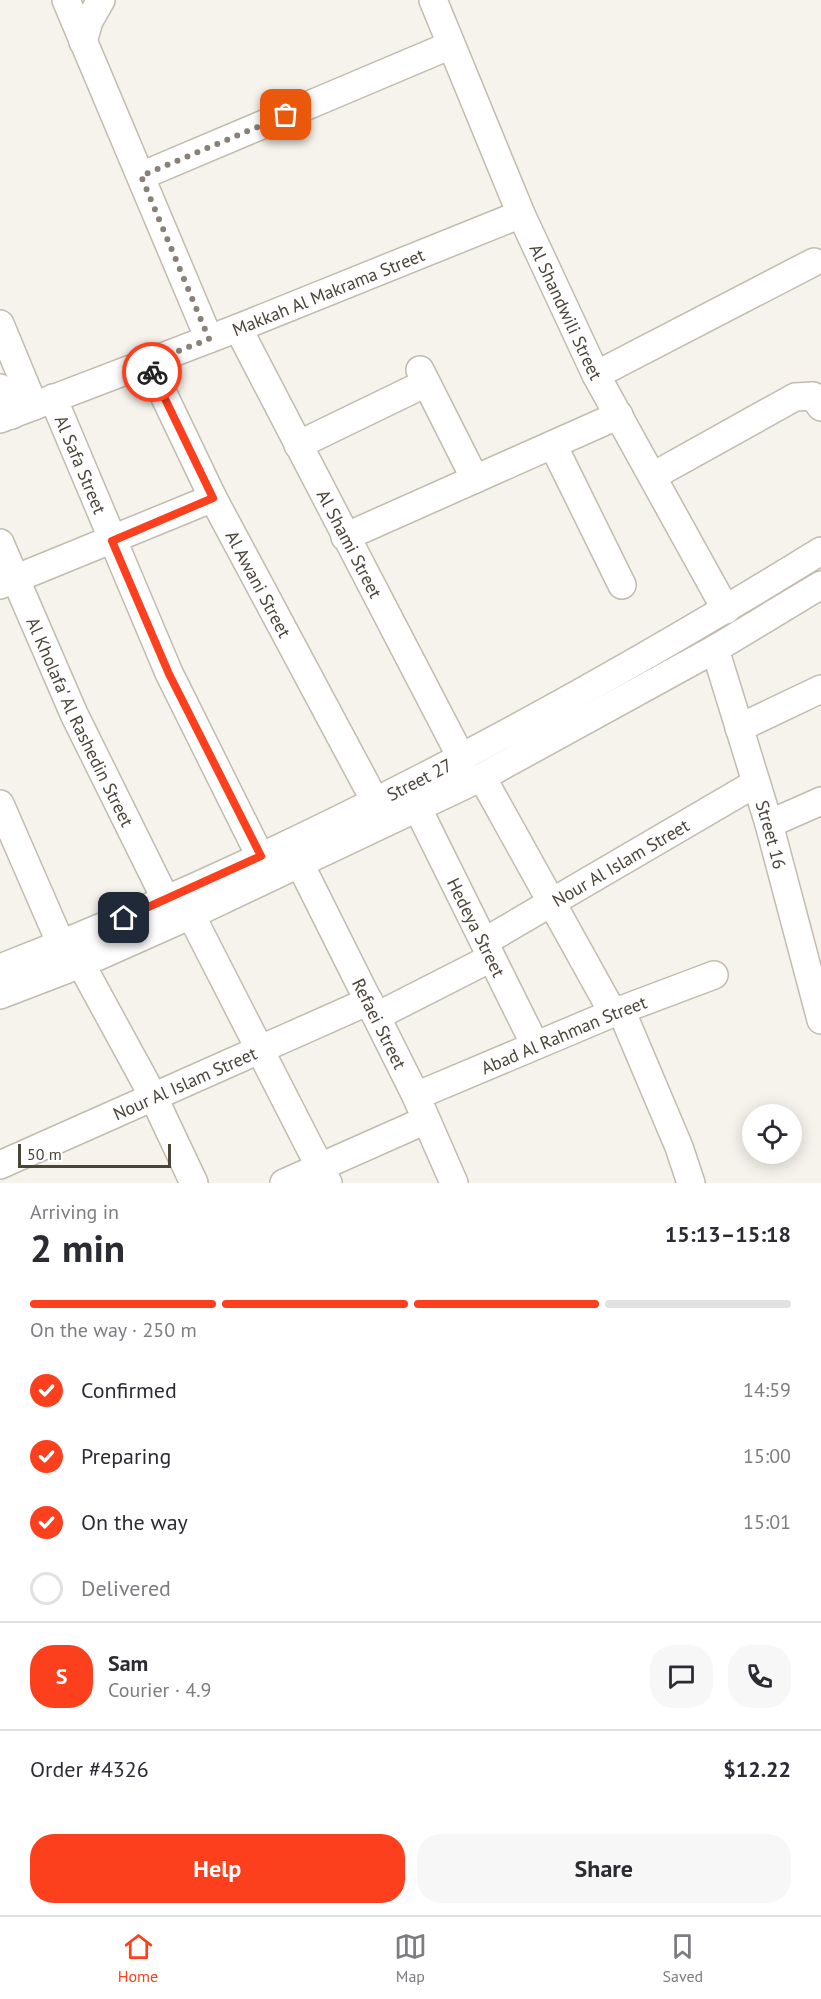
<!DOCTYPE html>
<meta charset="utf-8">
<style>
:root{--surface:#fff;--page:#f7f7f7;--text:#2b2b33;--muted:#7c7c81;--line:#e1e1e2;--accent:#fc3f1d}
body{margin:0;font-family:"PT Sans",sans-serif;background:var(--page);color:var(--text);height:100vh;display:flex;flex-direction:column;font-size:22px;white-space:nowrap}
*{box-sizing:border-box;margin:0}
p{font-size:20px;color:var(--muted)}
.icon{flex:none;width:33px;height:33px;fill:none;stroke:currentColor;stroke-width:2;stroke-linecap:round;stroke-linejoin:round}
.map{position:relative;height:1183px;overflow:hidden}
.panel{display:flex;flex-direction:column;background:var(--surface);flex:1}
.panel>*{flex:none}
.buttons{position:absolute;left:742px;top:1104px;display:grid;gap:12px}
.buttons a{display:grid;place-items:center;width:60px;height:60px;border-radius:50%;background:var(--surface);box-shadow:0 3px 15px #0003;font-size:30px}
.scale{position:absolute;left:18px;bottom:15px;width:153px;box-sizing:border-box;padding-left:6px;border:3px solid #4b4439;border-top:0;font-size:16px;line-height:21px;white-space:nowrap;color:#4b4439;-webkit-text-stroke:4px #fff;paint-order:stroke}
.pin{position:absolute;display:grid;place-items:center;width:51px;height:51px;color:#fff;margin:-26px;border-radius:12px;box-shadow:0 3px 9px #0006}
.courier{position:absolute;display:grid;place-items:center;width:60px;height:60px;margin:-30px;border:4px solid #fc3f1d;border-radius:50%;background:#fff;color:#222;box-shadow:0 2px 8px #0007}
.headline em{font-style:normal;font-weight:700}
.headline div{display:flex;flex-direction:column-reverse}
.headline{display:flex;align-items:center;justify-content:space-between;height:102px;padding:0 30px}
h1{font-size:39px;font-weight:700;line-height:45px}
.bar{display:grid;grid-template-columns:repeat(4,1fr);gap:9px 6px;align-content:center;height:72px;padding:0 30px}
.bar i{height:8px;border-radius:4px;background:var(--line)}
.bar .selected{background:var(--accent)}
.bar p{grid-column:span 4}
.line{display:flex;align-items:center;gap:15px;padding:0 30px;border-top:2px solid var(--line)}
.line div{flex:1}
.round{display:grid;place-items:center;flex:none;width:63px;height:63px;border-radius:24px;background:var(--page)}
ol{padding:0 30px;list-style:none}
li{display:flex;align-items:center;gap:18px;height:66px}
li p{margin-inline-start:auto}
li .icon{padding:6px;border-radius:50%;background:var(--accent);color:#fff;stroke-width:4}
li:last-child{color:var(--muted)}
li i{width:33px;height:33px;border:3px solid var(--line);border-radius:50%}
.primary-button{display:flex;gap:12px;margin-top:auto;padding:12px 30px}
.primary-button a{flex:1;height:69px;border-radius:24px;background:var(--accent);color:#fff;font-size:24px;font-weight:700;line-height:69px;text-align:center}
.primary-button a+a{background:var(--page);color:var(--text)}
.tabs{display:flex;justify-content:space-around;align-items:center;height:84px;border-top:2px solid var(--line);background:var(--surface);font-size:16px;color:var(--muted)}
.tabs a{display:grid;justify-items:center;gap:3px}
.tabs .selected{color:var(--accent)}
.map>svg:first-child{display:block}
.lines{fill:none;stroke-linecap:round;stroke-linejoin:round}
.minor-casing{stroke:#c2bbae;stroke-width:30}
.minor{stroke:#fff;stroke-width:27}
.done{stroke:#878178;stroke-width:6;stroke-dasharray:0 10.8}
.route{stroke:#fc3f1d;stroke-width:8}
.labels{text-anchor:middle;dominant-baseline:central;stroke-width:4.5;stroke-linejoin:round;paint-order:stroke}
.street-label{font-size:18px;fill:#4b4439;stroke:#fff}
</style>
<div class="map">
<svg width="821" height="1183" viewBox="0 0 821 1183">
<rect width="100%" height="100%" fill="#f6f3ec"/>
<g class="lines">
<defs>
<g id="minor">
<polyline points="66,0 209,339"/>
<path id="s1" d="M433,0L521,214L596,375L726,610"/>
<polyline points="83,42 89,21 101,0"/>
<polyline points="141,176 451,45"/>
<polyline points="0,324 34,406"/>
<path id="s2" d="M238,328L462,759"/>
<path id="s3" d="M148,362L213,498L375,801"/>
<polyline points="420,370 475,479"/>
<polyline points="596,375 814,262"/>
<polyline points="0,388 12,415"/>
<path id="s4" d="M53,398L169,673L260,856"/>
<path id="s5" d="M0,419L238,328L521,214"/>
<polyline points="298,445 426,383"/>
<polyline points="553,445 622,585"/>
<polyline points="653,476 795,397 813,396 821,407"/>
<polyline points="345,537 619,415"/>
<path id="s6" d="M0,543L74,714L166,900"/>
<polyline points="0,585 213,498"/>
<path id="s7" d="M715,649L769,824L821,1020"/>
<polyline points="739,728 821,689"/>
<polyline points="482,777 613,1013"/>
<polyline points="0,804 61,944"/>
<path id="s8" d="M418,809L535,1045"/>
<polyline points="769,824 821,801"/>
<path id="s9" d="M301,866L416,1096L454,1183"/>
<polyline points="191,915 328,1183"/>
<path id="s10" d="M484,942L756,783"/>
<polyline points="81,964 153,1096 194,1183"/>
<path id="s11" d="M0,968C287,858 560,712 821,551"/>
<polyline points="0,995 81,964 191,915 482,777 715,649 821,585"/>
<polyline points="621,1010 679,1147 691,1183"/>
<polyline points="377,1016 491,958"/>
<path id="s12" d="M416,1096L613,1013L714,975"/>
<path id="s13" d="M0,1165L369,1001"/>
<polyline points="284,1183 426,1120"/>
</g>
</defs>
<!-- minor casing -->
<use href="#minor" class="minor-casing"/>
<!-- minor -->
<use href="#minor" class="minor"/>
</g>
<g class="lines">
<!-- done -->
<polyline class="done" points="152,372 148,363 209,339 141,176 286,115"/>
<!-- route -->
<polyline class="route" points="124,918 261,856 169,674 112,541 213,498 152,372"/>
</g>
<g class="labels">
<!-- street labels -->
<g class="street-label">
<text stroke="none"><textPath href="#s5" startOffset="352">Makkah Al Makrama Street</textPath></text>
<text stroke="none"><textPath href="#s1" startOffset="339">Al Shandwili Street</textPath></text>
<text stroke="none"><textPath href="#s4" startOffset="72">Al Safa Street</textPath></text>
<text stroke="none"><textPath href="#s2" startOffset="243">Al Shami Street</textPath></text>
<text stroke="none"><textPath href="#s3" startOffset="248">Al Awani Street</textPath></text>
<text stroke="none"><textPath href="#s6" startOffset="196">Al Kholafa' Al Rashedin Street</textPath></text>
<text stroke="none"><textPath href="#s11" startOffset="460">Street 27</textPath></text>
<text stroke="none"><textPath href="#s7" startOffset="194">Street 16</textPath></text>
<text stroke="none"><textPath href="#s10" startOffset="158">Nour Al Islam Street</textPath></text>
<text stroke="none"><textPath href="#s8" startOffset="132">Hedeya Street</textPath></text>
<text stroke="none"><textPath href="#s9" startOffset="176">Refaei Street</textPath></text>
<text stroke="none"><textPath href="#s12" startOffset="160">Abad Al Rahman Street</textPath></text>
<text stroke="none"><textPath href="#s13" startOffset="202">Nour Al Islam Street</textPath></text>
</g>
</g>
</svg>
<div class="buttons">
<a><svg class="icon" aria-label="locate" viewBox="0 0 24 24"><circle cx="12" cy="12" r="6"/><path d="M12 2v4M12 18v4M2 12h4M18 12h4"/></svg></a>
</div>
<div class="scale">50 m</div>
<div class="pin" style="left:286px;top:115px;background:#ea580c"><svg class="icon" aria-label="bag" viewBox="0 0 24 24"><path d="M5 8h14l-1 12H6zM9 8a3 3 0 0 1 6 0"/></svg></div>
<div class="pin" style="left:124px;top:918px;background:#1f2937"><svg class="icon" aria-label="home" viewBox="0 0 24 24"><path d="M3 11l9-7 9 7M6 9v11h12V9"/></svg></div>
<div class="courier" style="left:152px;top:372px"><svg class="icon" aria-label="bike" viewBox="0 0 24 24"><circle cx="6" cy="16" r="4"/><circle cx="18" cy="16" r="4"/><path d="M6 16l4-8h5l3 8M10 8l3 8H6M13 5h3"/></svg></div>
</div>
<section class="panel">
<div class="headline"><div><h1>2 min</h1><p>Arriving in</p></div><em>15:13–15:18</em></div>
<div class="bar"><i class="selected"></i><i class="selected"></i><i class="selected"></i><i></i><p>On the way · 250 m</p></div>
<ol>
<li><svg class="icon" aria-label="check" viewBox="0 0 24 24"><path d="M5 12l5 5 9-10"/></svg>Confirmed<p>14:59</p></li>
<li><svg class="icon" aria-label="check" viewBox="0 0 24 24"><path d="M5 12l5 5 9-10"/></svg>Preparing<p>15:00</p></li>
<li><svg class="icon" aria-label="check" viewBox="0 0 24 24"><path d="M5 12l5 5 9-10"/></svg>On the way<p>15:01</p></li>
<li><i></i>Delivered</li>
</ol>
<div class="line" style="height:108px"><b class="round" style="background:var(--accent);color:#fff">S</b><div><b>Sam</b><p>Courier · 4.9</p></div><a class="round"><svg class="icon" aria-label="chat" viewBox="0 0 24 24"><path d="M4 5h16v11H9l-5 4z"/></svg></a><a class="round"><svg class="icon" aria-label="phone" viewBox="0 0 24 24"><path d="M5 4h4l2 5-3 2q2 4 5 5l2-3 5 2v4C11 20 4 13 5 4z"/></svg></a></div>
<div class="line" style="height:78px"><div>Order #4326</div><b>$12.22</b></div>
<div class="primary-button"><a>Help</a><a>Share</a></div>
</section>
<nav class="tabs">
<a class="selected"><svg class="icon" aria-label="home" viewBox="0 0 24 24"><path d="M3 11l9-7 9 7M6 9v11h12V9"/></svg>Home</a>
<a><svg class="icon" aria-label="map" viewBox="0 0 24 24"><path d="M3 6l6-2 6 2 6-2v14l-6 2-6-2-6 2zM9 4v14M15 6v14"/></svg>Map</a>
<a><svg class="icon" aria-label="saved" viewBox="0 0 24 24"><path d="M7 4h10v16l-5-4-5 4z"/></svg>Saved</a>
</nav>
